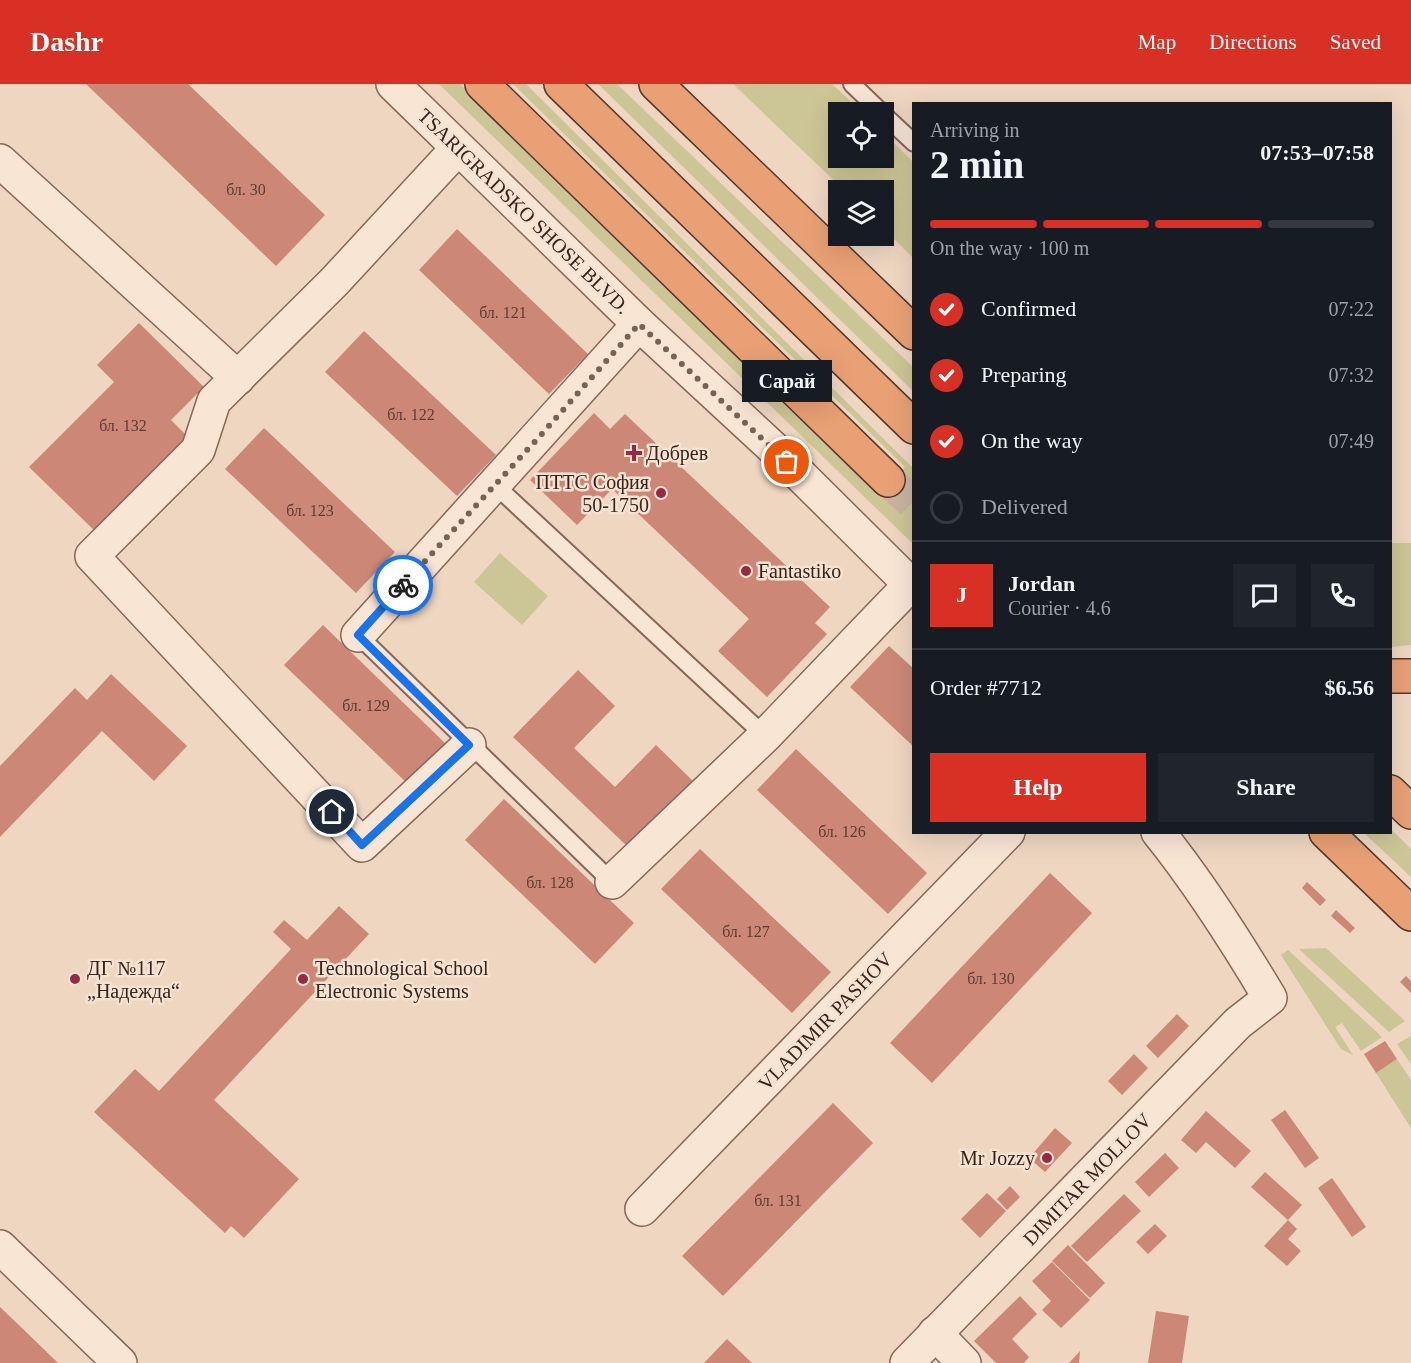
<!DOCTYPE html>
<meta charset="utf-8">
<style>
:root{--surface:#171b24;--page:#20242c;--text:#f1f3f6;--muted:#9ea1a6;--line:#363941;--accent:#d93025}
body{margin:0;font-family:Georgia,serif;background:var(--page);color:var(--text);height:100vh;display:flex;flex-direction:column;font-size:22px;white-space:nowrap}
*{box-sizing:border-box;margin:0}
p{font-size:20px;color:var(--muted)}
.icon{flex:none;width:33px;height:33px;fill:none;stroke:currentColor;stroke-width:2;stroke-linecap:round;stroke-linejoin:round}
.map{position:relative;flex:1;overflow:hidden}
.details{position:absolute;left:912px;top:18px;width:480px;height:732px;display:flex;flex-direction:column;background:var(--surface);border-radius:0px;box-shadow:0 6px 24px #0002}
.details>*{flex:none}
.tools{position:absolute;left:828px;top:18px;display:grid;gap:12px}
.tools a{display:grid;place-items:center;width:66px;height:66px;border-radius:0px;background:var(--surface);box-shadow:0 6px 24px #0002;font-size:30px}
.pin{position:absolute;display:grid;place-items:center;width:51px;height:51px;color:#fff;margin:-26px;border:3px solid #fff;border-radius:50%;box-shadow:0 2px 6px #0007}
.courier{position:absolute;display:grid;place-items:center;width:60px;height:60px;margin:-30px;border:4px solid #1a73e8;border-radius:50%;background:#fff;color:#222;box-shadow:0 2px 8px #0007}
.bubble{position:absolute;height:42px;border-radius:0px;background:var(--surface);box-shadow:0 6px 24px #0002;font-size:20px;font-weight:600;line-height:42px;text-align:center}
.summary em{font-style:normal;font-weight:600}
.summary div{display:flex;flex-direction:column-reverse}
.summary{display:flex;align-items:center;justify-content:space-between;height:102px;padding:0 18px}
h1{font-size:39px;font-weight:600;line-height:45px}
.bar{display:grid;grid-template-columns:repeat(4,1fr);gap:9px 6px;align-content:center;height:72px;padding:0 18px}
.bar i{height:8px;border-radius:4px;background:var(--line)}
.bar .active{background:var(--accent)}
.bar p{grid-column:span 4}
.line{display:flex;align-items:center;gap:15px;padding:0 18px;border-top:2px solid var(--line)}
.line div{flex:1}
.round{display:grid;place-items:center;flex:none;width:63px;height:63px;border-radius:0px;background:var(--page)}
ol{padding:0 18px;list-style:none}
li{display:flex;align-items:center;gap:18px;height:66px}
li p{margin-inline-start:auto}
li .icon{padding:6px;border-radius:50%;background:var(--accent);color:#fff;stroke-width:4}
li:last-child{color:var(--muted)}
li i{width:33px;height:33px;border:3px solid var(--line);border-radius:50%}
.button{display:flex;gap:12px;margin-top:auto;padding:12px 18px}
.button a{flex:1;height:69px;border-radius:0px;background:var(--accent);color:#fff;font-size:24px;font-weight:600;line-height:69px;text-align:center}
.button a+a{background:var(--page);color:var(--text)}
header{display:flex;align-items:center;gap:36px;box-sizing:border-box;height:84px;padding:0 30px;background:var(--accent);color:#fff}
header strong{font-size:28px}
nav{display:flex;gap:33px;margin-inline-start:auto;font-size:21px}
.map>svg:first-child{display:block}
.green{fill:#ccc595}
.building{fill:#cc8777}
.lines{fill:none;stroke-linecap:round;stroke-linejoin:round}
.trunk-tunnel{stroke:#c9b2a0;stroke-width:33;stroke-dasharray:33 16;stroke-linecap:butt}
.service-casing{stroke:#876759;stroke-width:20}
.minor-casing{stroke:#876759;stroke-width:36}
.trunk-casing{stroke:#55362d;stroke-width:36}
.service{stroke:#f9e5d4;stroke-width:16}
.minor{stroke:#f9e5d4;stroke-width:33}
.trunk{stroke:#e8a074;stroke-width:33}
.done{stroke:#776256;stroke-width:6;stroke-dasharray:0 10.8}
.route{stroke:#1a73e8;stroke-width:8}
.poi-dot{fill:#962943;stroke:#f5e2d1;stroke-width:2}
.labels{text-anchor:middle;dominant-baseline:central;stroke-width:5;stroke-linejoin:round;paint-order:stroke}
.number-label{font-size:16px;fill:#5c3d34}
.street-label{font-size:20px;fill:#37241d;stroke:#f5e2d1}
.poi-label{font-size:20px;fill:#37241d;stroke:#f5e2d1;text-anchor:start}
</style>
<header>
<strong>Dashr</strong>
<nav><a>Map</a><a>Directions</a><a>Saved</a></nav>
</header>
<div class="map">
<svg width="1411" height="1279" viewBox="0 0 1411 1279">
<rect width="100%" height="100%" fill="#eed6c1"/>
<!-- green -->
<g class="green">
<polygon points="439,0 460,0 879,410 905,383 513,0 526,0 913,384 913,460"/>
<polygon points="598,0 617,0 913,283 913,307"/>
<polygon points="733,0 832,0 862,28 838,28 838,74 884,74 884,49 913,78 913,174 884,145 884,106 844,106"/>
<polygon points="1390,459 1411,459 1411,561 1391,563"/>
<polygon points="500,469 548,512 522,541 474,498"/>
<polygon points="1391,745 1411,765 1411,793 1364,749 1390,748"/>
<polygon points="1326,864 1405,937 1389,948 1299,865"/>
<polygon points="1288,866 1382,953 1361,967 1342,939 1335,943 1353,971 1341,965 1281,871"/>
<polygon points="1411,952 1411,980 1397,960"/>
<polygon points="1397,975 1411,996 1411,1044 1376,989"/>
</g>
<!-- building -->
<g class="building">
<polygon points="86,0 188,0 325,131 276,182"/>
<polygon points="457,145 588,270 549,310 419,186"/>
<polygon points="139,239 204,303 171,336 189,354 96,448 29,383 114,298 97,281"/>
<polygon points="364,247 496,371 457,412 325,288"/>
<polygon points="594,329 610,345 625,330 830,523 815,539 827,550 767,613 718,567 749,535 612,405 577,441 530,396"/>
<polygon points="264,344 395,468 356,509 225,385"/>
<polygon points="323,541 448,662 410,702 284,581"/>
<polygon points="889,562 914,585 914,663 850,603"/>
<polygon points="578,586 615,622 574,664 615,703 656,661 694,698 630,765 513,653"/>
<polygon points="111,590 187,662 154,697 102,647 0,753 0,682 75,604 87,616"/>
<polygon points="796,665 927,789 888,830 757,706"/>
<polygon points="504,715 634,839 595,880 465,756"/>
<polygon points="700,765 831,888 792,929 661,805"/>
<polygon points="1050,789 1092,829 932,999 890,959"/>
<polygon points="1307,798 1326,816 1320,822 1302,804"/>
<polygon points="339,822 369,850 214,1016 299,1095 244,1154 231,1142 225,1149 94,1028 135,985 159,1007 291,865 273,848 284,836 307,856"/>
<polygon points="1336,826 1355,844 1350,849 1331,832"/>
<polygon points="1406,892 1411,897 1411,909 1400,898"/>
<polygon points="1177,930 1189,942 1158,974 1146,962"/>
<polygon points="1385,957 1397,975 1376,989 1364,970"/>
<polygon points="1134,970 1148,984 1122,1011 1108,997"/>
<polygon points="833,1019 873,1059 723,1212 682,1172"/>
<polygon points="1285,1026 1319,1074 1305,1084 1271,1036"/>
<polygon points="1206,1027 1251,1067 1235,1084 1206,1058 1196,1069 1181,1056"/>
<polygon points="1055,1044 1072,1059 1045,1088 1029,1074"/>
<polygon points="1165,1069 1179,1084 1149,1113 1135,1098"/>
<polygon points="1265,1088 1302,1121 1288,1136 1251,1103"/>
<polygon points="1332,1094 1366,1143 1352,1153 1318,1104"/>
<polygon points="1010,1102 1020,1113 1007,1126 997,1115"/>
<polygon points="987,1109 1006,1127 980,1154 961,1135"/>
<polygon points="1124,1110 1141,1127 1087,1178 1071,1162"/>
<polygon points="1288,1136 1297,1145 1288,1155 1301,1167 1287,1182 1264,1162"/>
<polygon points="1155,1140 1167,1152 1148,1170 1136,1158"/>
<polygon points="1068,1161 1105,1199 1090,1214 1052,1177"/>
<polygon points="1052,1178 1090,1216 1061,1244 1042,1226 1051,1217 1032,1197"/>
<polygon points="1020,1212 1037,1230 1012,1255 1029,1273 1024,1279 996,1279 974,1257"/>
<polygon points="0,1223 23,1245 58,1279 0,1279"/>
<polygon points="1156,1227 1189,1232 1182,1279 1148,1279"/>
<polygon points="727,1255 752,1279 704,1279"/>
<polygon points="1080,1267 1079,1279 1069,1279"/>
</g>
<g class="lines">
<!-- trunk-tunnel -->
<polyline class="trunk-tunnel" points="888,396 914,420"/>
<defs>
<g id="service">
<polyline points="852,0 881,28"/>
<polyline points="884,31 914,59"/>
<polyline points="495,401 765,652"/>
<polyline points="358,551 612,798"/>
</g>
<g id="minor">
<polyline points="393,0 639,240 771,362 914,504"/>
<polyline points="458,64 334,198 214,317 198,366 92,472 362,761 469,661"/>
<polyline points="0,77 238,294"/>
<polyline points="358,551 639,240"/>
<polyline points="612,798 765,652 910,501"/>
<polyline points="642,1125 1008,748"/>
<polyline points="0,1163 120,1279"/>
<polyline points="935,1249 964,1279"/>
<path d="M907,1279L1238,939L1270,914C1236,857 1200,800 1158,748"/>
</g>
<g id="trunk">
<polyline points="482,0 888,396"/>
<polyline points="561,0 914,343"/>
<polyline points="656,0 914,249"/>
<polyline points="1390,592 1411,592"/>
<polyline points="1390,708 1411,728"/>
<polyline points="1326,748 1411,830"/>
</g>
</defs>
<!-- service casing -->
<use href="#service" class="service-casing"/>
<!-- minor casing -->
<use href="#minor" class="minor-casing"/>
<!-- trunk casing -->
<use href="#trunk" class="trunk-casing"/>
<!-- service -->
<use href="#service" class="service"/>
<!-- minor -->
<use href="#minor" class="minor"/>
<!-- trunk -->
<use href="#trunk" class="trunk"/>
</g>
<g class="lines">
<!-- done -->
<polyline class="done" points="403,501 540,352 639,240 787,378"/>
<!-- route -->
<polyline class="route" points="332,728 362,761 469,661 358,551 403,501"/>
</g>
<!-- markers -->
<g class="poi-dot">
<path d="M631 360h6v6h6v6h-6v6h-6v-6h-6v-6h6z"/>
<circle cx="661" cy="409" r="6"/>
<circle cx="746" cy="487" r="6"/>
<circle cx="75" cy="895" r="6"/>
<circle cx="303" cy="895" r="6"/>
<circle cx="1047" cy="1074" r="6"/>
</g>
<g class="labels">
<!-- number labels -->
<g class="number-label">
<text x="246" y="105">бл. 30</text>
<text x="503" y="228">бл. 121</text>
<text x="411" y="330">бл. 122</text>
<text x="123" y="341">бл. 132</text>
<text x="310" y="426">бл. 123</text>
<text x="366" y="621">бл. 129</text>
<text x="842" y="747">бл. 126</text>
<text x="550" y="798">бл. 128</text>
<text x="746" y="847">бл. 127</text>
<text x="991" y="894">бл. 130</text>
<text x="778" y="1116">бл. 131</text>
</g>
<!-- street labels -->
<g class="street-label">
<text transform="translate(524 127) rotate(44)">TSARIGRADSKO SHOSE BLVD.</text>
<text transform="translate(825 937) rotate(-46)">VLADIMIR PASHOV</text>
<text transform="translate(1087 1095) rotate(-46)">DIMITAR MOLLOV</text>
</g>
<!-- poi labels -->
<g class="poi-label">
<text x="646" y="369">Добрев</text>
<text x="649" y="398" text-anchor="end">ПТТС София<tspan x="649" dy="23">50-1750</tspan></text>
<text x="758" y="487">Fantastiko</text>
<text x="87" y="884">ДГ №117<tspan x="87" dy="23">„Надежда“</tspan></text>
<text x="315" y="884">Technological School<tspan x="315" dy="23">Electronic Systems</tspan></text>
<text x="1035" y="1074" text-anchor="end">Mr Jozzy</text>
</g>
</g>
</svg>
<div class="tools">
<a><svg class="icon" aria-label="locate" viewBox="0 0 24 24"><circle cx="12" cy="12" r="6"/><path d="M12 2v4M12 18v4M2 12h4M18 12h4"/></svg></a>
<a><svg class="icon" aria-label="layers" viewBox="0 0 24 24"><path d="M12 4l9 5-9 5-9-5zM3 14l9 5 9-5"/></svg></a>
</div>
<div class="pin" style="left:787px;top:378px;background:#ea580c"><svg class="icon" aria-label="bag" viewBox="0 0 24 24"><path d="M5 8h14l-1 12H6zM9 8a3 3 0 0 1 6 0"/></svg></div>
<div class="pin" style="left:332px;top:728px;background:#1f2937"><svg class="icon" aria-label="home" viewBox="0 0 24 24"><path d="M3 11l9-7 9 7M6 9v11h12V9"/></svg></div>
<div class="courier" style="left:403px;top:501px"><svg class="icon" aria-label="bike" viewBox="0 0 24 24"><circle cx="6" cy="16" r="4"/><circle cx="18" cy="16" r="4"/><path d="M6 16l4-8h5l3 8M10 8l3 8H6M13 5h3"/></svg></div>
<div class="bubble" style="left:742px;top:276px;width:90px">Сарай</div>
<section class="details">
<div class="summary"><div><h1>2 min</h1><p>Arriving in</p></div><em>07:53–07:58</em></div>
<div class="bar"><i class="active"></i><i class="active"></i><i class="active"></i><i></i><p>On the way · 100 m</p></div>
<ol>
<li><svg class="icon" aria-label="check" viewBox="0 0 24 24"><path d="M5 12l5 5 9-10"/></svg>Confirmed<p>07:22</p></li>
<li><svg class="icon" aria-label="check" viewBox="0 0 24 24"><path d="M5 12l5 5 9-10"/></svg>Preparing<p>07:32</p></li>
<li><svg class="icon" aria-label="check" viewBox="0 0 24 24"><path d="M5 12l5 5 9-10"/></svg>On the way<p>07:49</p></li>
<li><i></i>Delivered</li>
</ol>
<div class="line" style="height:108px"><b class="round" style="background:var(--accent);color:#fff">J</b><div><b>Jordan</b><p>Courier · 4.6</p></div><a class="round"><svg class="icon" aria-label="chat" viewBox="0 0 24 24"><path d="M4 5h16v11H9l-5 4z"/></svg></a><a class="round"><svg class="icon" aria-label="phone" viewBox="0 0 24 24"><path d="M5 4h4l2 5-3 2q2 4 5 5l2-3 5 2v4C11 20 4 13 5 4z"/></svg></a></div>
<div class="line" style="height:78px"><div>Order #7712</div><b>$6.56</b></div>
<div class="button"><a>Help</a><a>Share</a></div>
</section>
</div>
